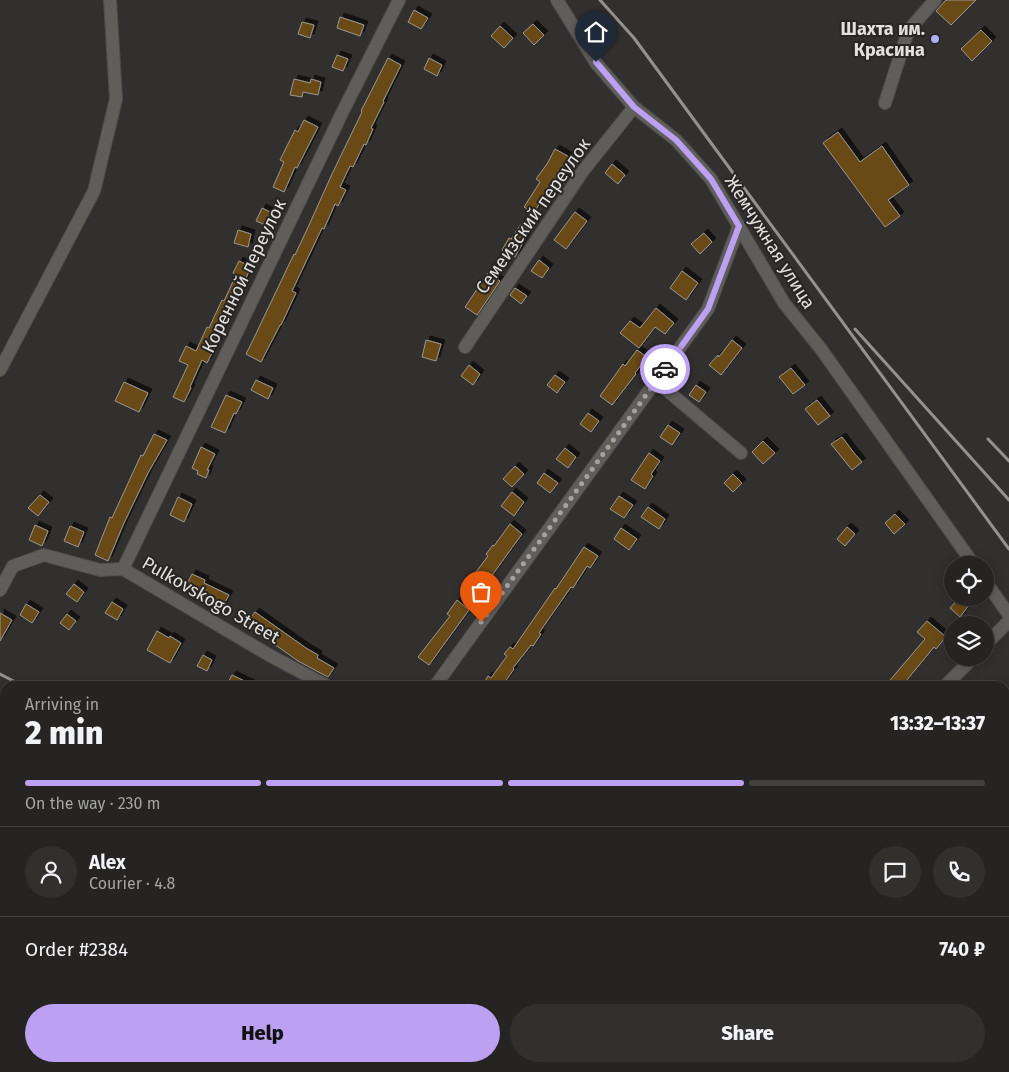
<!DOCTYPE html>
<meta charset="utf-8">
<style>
:root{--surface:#262422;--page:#32302f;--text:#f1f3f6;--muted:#a4a4a5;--line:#424140;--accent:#bca0f2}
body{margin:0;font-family:"Fira Sans",sans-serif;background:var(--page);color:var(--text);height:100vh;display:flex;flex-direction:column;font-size:19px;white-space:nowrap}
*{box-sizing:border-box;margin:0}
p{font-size:16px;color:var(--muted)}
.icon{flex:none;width:28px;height:28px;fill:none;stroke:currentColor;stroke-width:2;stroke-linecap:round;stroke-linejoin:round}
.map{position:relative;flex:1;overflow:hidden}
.side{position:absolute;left:0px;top:681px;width:1010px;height:391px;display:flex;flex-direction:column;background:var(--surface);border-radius:15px 15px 0 0;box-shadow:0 2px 12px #0003,0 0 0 1px var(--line)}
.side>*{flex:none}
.tools{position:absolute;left:944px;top:556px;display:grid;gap:10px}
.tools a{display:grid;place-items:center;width:50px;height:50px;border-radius:50%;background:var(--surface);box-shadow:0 2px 12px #0003,0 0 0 1px var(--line);font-size:25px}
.pin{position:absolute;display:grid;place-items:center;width:42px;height:42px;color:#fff;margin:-51px -21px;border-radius:50% 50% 50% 0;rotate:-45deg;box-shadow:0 0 5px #0007}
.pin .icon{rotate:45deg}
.courier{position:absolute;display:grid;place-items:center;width:50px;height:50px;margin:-25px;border:4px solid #bca0f2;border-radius:50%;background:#fff;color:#222;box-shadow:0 1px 6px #0007}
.head em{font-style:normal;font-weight:800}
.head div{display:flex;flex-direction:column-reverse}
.head{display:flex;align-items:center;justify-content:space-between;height:85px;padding:0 25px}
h1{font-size:32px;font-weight:800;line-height:38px}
.bar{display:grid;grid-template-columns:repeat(4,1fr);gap:8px 5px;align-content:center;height:60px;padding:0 25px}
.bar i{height:6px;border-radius:4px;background:var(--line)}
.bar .selected{background:var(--accent)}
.bar p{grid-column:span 4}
.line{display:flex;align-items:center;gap:12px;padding:0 25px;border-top:1px solid var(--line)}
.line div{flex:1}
.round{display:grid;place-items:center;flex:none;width:52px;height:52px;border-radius:26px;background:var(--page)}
.primary-button{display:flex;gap:10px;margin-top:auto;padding:10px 25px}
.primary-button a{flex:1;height:58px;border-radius:30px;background:var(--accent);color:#111;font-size:20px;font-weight:800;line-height:58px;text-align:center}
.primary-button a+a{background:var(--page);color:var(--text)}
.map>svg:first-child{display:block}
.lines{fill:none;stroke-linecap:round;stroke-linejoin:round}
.river{stroke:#886734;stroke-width:20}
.building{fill:#694a13;stroke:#999794;filter:url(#shadow)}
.minor-casing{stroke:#4e4c4a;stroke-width:14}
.minor{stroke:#605e5b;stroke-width:12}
.rail{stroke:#939290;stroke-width:3}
.done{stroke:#a4a3a1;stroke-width:5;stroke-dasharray:0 9}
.route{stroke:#bca0f2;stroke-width:6}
.poi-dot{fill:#b2adf9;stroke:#282624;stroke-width:2}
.labels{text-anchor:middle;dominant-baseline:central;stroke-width:4;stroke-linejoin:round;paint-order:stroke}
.poi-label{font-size:18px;font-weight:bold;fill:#e2e1df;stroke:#282624;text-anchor:end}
.street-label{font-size:18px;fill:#e2e1df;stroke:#282624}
</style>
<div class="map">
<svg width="1009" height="1072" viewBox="0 0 1009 1072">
<defs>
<filter id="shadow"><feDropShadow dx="4" dy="-4" stdDeviation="0" flood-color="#0009"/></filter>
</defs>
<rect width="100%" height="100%" fill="#32302e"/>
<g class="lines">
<!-- river -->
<g class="river">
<polyline points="0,932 5,933"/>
<polyline points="503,1068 506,1072"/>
</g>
</g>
<!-- building -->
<g class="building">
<polygon points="946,0 976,0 951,25 936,11"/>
<polygon points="414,10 428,18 421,29 408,22"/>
<polygon points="340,17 364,25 360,36 337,28"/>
<polygon points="302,22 314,25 310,38 298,34"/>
<polygon points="533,24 544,35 534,45 523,33"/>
<polygon points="500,26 513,38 504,48 491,36"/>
<polygon points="981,30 992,41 972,61 961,49"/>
<polygon points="337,55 348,59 343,71 332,67"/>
<polygon points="388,58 401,65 383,101 384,102 371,128 373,129 366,145 364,144 353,167 350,166 340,187 346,190 338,206 335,204 324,229 322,228 292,291 296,293 281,325 280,325 261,362 246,354 252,342 294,254 295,255 310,223 332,174 362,112 361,111"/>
<polygon points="429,58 442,65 437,76 424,69"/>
<polygon points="294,79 310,83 311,79 321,82 318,95 303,92 302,97 290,95"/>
<polygon points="304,120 318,127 297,168 295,167 284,192 273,187 284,162 280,160 295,130 298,132"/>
<polygon points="838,132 860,162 882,146 909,185 888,200 900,216 885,227 823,143"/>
<polygon points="555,149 573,159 567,170 563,168 540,201 541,201 534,213 524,207 540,182 536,179 547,164"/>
<polygon points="612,164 625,175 618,184 605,173"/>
<polygon points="262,208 274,214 268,226 256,221"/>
<polygon points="575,212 587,221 566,249 554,240"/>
<polygon points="521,224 530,230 515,257 502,250 509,238 511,239"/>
<polygon points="238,230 251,234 248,247 234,243"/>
<polygon points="704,233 712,242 700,254 691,244"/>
<polygon points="539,260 549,268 542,278 531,271"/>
<polygon points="239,261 251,267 215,347 207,363 202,360 190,387 191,388 184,402 173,397 188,365 179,361 186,346 196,351 207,327 209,328 222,300 224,301 236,275 233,273"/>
<polygon points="682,271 698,283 686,300 670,288"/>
<polygon points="488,273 500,281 477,315 465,307"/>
<polygon points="515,288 527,296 521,304 510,295"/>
<polygon points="656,308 674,323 665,334 655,327 639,348 620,333 630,321 640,328"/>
<polygon points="426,340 441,344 436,361 422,357"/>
<polygon points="732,340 742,348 721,375 709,365 718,355 719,357"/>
<polygon points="637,350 647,357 635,373 636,374 612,405 600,396 623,364 625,366"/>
<polygon points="469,365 480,374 473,385 461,376"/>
<polygon points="791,368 805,385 793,394 779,377"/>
<polygon points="555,375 565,382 557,393 547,385"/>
<polygon points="256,380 273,388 268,399 251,390"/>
<polygon points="124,382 148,393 139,412 115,401"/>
<polygon points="696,385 706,392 699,402 689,395"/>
<polygon points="226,395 242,402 236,414 234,413 225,433 211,427"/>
<polygon points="817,400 830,416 818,425 805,409"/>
<polygon points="588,413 599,421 591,432 580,424"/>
<polygon points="668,425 680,433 672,445 660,437"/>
<polygon points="154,434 167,440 148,473 124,523 108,561 95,555 110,517 112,518 141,455 143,456"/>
<polygon points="842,437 854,453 862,462 852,470 831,444"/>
<polygon points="763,441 775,453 763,464 752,452"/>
<polygon points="201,447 215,454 207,470 209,470 206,478 197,474 198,471 192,468"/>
<polygon points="565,448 576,457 568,468 556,459"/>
<polygon points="649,453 660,461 651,474 653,476 645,489 631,480"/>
<polygon points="515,466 524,474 512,487 503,479"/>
<polygon points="544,473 558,483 550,493 537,483"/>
<polygon points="733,474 742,483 733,492 724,483"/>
<polygon points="512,492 524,502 514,516 501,506"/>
<polygon points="40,495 49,502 38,516 28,508"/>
<polygon points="619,496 633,505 624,518 610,509"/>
<polygon points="178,497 192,504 184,522 170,515"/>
<polygon points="648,507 665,519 659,529 641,517"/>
<polygon points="895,514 905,524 894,534 885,523"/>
<polygon points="510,524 522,534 488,581 487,580 478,594 467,587 477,572 476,572 488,556 486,554 493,545 494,546"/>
<polygon points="35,525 48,531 42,546 29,540"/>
<polygon points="70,526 84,532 78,547 64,541"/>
<polygon points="847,527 855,534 845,546 837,539"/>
<polygon points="621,528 637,539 629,550 614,539"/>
<polygon points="584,547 598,556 590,568 587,566 573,588 571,587 539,633 541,634 533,646 531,645 513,668 514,669 502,686 503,686 482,686 488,676 491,678 507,656 504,654 510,647 513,649 555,588 556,589"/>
<polygon points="192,574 205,580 204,583 229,595 223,606 209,600 210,598 186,586"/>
<polygon points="74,584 84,592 77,602 66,594"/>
<polygon points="959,598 969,605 960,617 950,608"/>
<polygon points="457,600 469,610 429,665 418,657 450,616 447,614"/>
<polygon points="112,602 123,609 117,620 105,613"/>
<polygon points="26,604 39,612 32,623 20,615"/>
<polygon points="255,612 306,648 318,655 317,658 334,668 328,677 298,661 246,624"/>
<polygon points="0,613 12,620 0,641"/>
<polygon points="67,614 76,621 69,630 60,623"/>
<polygon points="927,621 946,637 936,649 934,647 902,686 885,686 925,639 917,632"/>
<polygon points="157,631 169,638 170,636 181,643 170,663 147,650"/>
<polygon points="203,655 212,660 207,671 197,666"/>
<polygon points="232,675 255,686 226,686"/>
</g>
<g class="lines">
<defs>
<g id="minor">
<polyline points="557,0 596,63 634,107 676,140 711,179 784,303 821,349 974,565"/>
<polyline points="885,103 908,31 935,0"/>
<polyline points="465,347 583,171 634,107"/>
<polyline points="0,370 94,191 116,99 110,0"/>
<polyline points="656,381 741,453"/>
<polyline points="123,569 342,113 399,0"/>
<polyline points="985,581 1009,615"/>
<polyline points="0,590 13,566 44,555 100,570 123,569 269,655 327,686"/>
<polyline points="985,645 1009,621"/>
<polyline points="435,686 708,309 739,226"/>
<polyline points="945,686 973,658"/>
<polyline points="0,711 5,712"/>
<polyline points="315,1068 315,1072"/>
<polyline points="707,1068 713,1072"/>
<polyline points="844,1068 849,1072"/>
</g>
</defs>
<!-- minor casing -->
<use href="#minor" class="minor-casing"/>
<!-- minor -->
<use href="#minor" class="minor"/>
<!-- rail -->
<g class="rail">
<polyline points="600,0 634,38 1009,549"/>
<polyline points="855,329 1009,500"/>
<polyline points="988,439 1009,461"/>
<polyline points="0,674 23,686"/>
<polyline points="741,1068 746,1072"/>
</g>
</g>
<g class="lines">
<!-- done -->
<polyline class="done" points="481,622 665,369"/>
<!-- route -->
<polyline class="route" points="596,62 634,107 676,140 711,179 739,226 708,309 665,369"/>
</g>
<!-- markers -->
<circle class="poi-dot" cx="935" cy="39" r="5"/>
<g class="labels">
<!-- poi labels -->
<g class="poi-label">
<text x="925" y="29">Шахта им.<tspan x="925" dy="21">Красина</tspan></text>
</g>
<!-- street labels -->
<g class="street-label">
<text transform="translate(533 216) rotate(-55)">Семеизский переулок</text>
<text transform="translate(770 242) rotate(58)">Жемчужная улица</text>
<text transform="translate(244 276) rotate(-64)">Коренной переулок</text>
<text transform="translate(211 600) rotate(30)">Pulkovskogo Street</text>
</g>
</g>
</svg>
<div class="tools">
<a><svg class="icon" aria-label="locate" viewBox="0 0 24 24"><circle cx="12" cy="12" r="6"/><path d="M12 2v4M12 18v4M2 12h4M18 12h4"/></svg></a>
<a><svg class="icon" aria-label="layers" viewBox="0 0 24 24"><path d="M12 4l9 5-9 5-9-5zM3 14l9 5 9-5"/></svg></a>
</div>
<div class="pin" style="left:481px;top:622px;background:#ea580c"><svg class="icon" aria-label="bag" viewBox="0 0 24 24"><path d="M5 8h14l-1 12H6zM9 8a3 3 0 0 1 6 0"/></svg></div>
<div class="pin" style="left:596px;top:62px;background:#1f2937"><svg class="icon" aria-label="home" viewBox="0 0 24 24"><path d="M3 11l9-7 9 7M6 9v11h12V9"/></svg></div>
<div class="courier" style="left:665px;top:369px"><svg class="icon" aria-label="car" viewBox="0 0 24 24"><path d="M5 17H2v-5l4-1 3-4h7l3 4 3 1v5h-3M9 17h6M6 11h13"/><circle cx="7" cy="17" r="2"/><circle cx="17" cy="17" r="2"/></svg></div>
<section class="side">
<div class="head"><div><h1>2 min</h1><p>Arriving in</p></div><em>13:32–13:37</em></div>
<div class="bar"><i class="selected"></i><i class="selected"></i><i class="selected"></i><i></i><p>On the way · 230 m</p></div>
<div class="line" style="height:90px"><a class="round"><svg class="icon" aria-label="person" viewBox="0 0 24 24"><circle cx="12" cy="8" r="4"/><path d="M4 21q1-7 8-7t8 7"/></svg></a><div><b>Alex</b><p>Courier · 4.8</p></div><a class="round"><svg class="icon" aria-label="chat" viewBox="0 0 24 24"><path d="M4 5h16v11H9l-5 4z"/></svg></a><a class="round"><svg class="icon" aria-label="phone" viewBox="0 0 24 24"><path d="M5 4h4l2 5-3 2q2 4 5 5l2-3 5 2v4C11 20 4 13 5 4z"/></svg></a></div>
<div class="line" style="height:65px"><div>Order #2384</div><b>740 ₽</b></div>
<div class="primary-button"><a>Help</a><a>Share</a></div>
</section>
</div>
